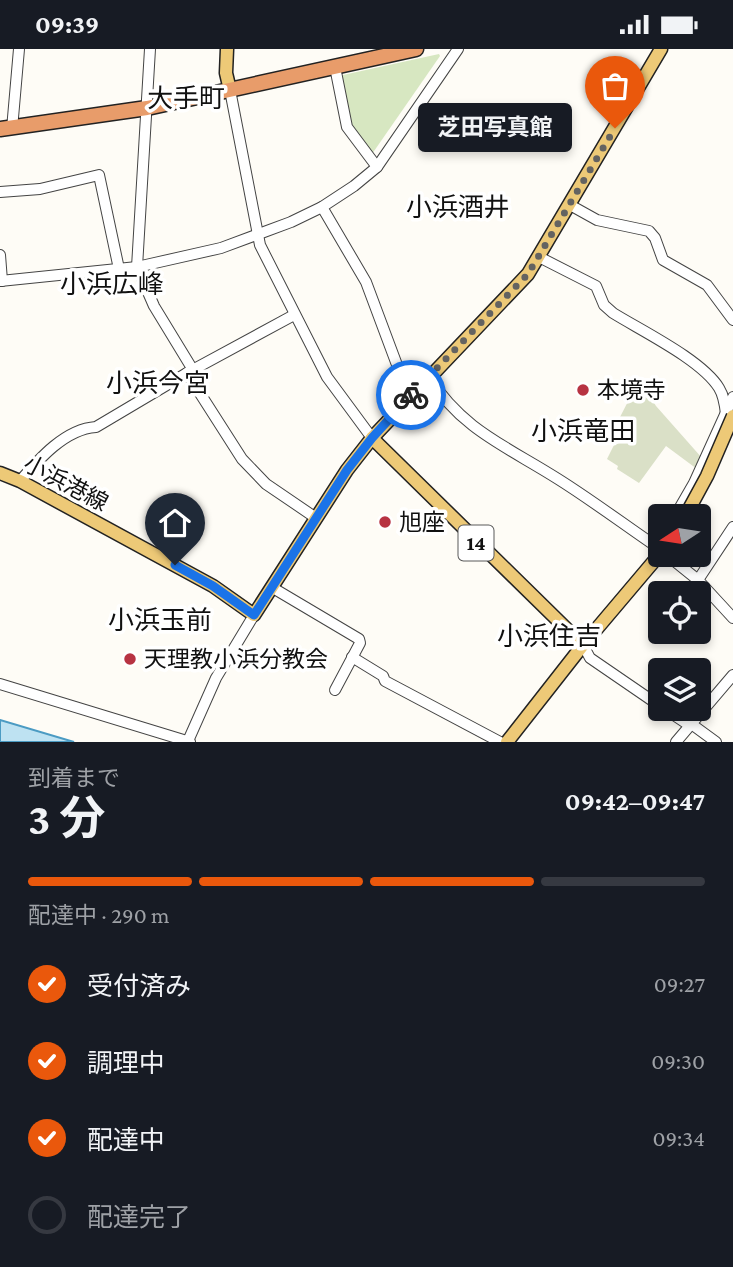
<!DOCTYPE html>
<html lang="ja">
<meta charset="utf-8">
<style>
:root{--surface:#171b24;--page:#242831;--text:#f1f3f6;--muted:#9ea1a6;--line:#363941;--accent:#ea580c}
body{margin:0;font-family:"Crimson Pro","Noto Sans JP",serif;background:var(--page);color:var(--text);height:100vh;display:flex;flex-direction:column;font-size:26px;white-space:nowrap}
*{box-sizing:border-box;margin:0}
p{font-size:23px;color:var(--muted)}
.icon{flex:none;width:38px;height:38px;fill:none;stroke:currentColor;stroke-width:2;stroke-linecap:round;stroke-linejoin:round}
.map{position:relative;height:693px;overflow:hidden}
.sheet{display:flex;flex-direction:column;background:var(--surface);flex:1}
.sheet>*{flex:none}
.needle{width:46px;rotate:258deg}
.fabs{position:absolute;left:648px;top:455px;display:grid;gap:14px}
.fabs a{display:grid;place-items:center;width:63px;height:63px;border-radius:7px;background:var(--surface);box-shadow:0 4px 10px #0003;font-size:35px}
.pin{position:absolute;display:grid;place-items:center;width:60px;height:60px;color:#fff;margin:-72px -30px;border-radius:50% 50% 50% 0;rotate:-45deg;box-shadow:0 0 7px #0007}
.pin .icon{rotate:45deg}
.courier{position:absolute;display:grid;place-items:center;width:70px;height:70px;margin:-35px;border:5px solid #1a73e8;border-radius:50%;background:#fff;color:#222;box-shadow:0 2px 9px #0007}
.bubble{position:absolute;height:49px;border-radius:7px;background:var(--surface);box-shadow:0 4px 10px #0003;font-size:23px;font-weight:700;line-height:49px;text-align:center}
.headline em{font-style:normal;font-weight:700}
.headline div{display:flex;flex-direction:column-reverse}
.headline{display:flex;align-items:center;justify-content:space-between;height:119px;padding:0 28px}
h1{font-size:46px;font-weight:700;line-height:52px}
.bar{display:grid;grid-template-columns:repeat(4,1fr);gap:10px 7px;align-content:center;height:84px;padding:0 28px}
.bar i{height:9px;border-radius:5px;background:var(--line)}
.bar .current{background:var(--accent)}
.bar p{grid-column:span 4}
ol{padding:0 28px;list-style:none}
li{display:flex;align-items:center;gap:21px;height:77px}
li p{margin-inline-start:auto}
li .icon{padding:7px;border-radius:50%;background:var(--accent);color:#fff;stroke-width:4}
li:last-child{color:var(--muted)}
li i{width:38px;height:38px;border:4px solid var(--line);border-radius:50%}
.status{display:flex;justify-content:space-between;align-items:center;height:49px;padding:0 35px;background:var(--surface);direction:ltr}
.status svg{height:19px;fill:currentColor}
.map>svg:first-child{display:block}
.green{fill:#d7e7c1}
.cemetery{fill:#dae0c7}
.water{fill:#bee2f2;stroke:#4b9bc3;stroke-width:2}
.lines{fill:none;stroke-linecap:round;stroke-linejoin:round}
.minor-casing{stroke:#444;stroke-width:12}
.major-casing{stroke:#222;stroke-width:15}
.highway-casing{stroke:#222;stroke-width:17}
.minor{stroke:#fff;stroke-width:10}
.major{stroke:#edc977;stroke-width:12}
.highway{stroke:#e89c6a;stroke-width:14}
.major-bridge-casing{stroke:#222;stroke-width:15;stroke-linecap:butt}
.major-bridge{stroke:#edc977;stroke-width:12}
.done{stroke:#646361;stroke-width:7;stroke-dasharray:0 12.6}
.route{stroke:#1a73e8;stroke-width:9}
.poi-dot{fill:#b73342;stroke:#fff;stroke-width:2.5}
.labels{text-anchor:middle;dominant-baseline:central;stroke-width:7;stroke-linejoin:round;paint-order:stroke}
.shield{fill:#fff;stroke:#585858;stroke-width:2}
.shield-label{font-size:21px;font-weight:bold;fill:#111}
.poi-label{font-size:23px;fill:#111;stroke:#fff;text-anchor:start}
.street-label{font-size:23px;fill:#111;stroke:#fff}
.quarter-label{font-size:26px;fill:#111;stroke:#fff}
</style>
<div class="status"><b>09:39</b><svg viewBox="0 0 49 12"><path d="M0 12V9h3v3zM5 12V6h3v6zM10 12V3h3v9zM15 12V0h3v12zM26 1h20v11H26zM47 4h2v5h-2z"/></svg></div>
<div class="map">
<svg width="733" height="693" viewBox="0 0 733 693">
<rect width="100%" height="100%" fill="#fefcf6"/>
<!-- green -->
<polygon class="green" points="439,5 440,7 372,105 350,73 340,29 343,26"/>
<!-- cemetery -->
<polygon class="cemetery" points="637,335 645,340 656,357 702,409 697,420 666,397 639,434 617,420 618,417 607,410 615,394 618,395 628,376 619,370"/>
<!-- water -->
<polygon class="water" points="0,671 74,693 0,693"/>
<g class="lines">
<defs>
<g id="minor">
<polyline points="150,0 137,218 154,257 193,321"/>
<polyline points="335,18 347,78 377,118"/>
<polyline points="230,41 260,196 327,328 372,389"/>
<polyline points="12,80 19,0"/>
<polyline points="0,143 40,140 99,126 119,220"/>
<polyline points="570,156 597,171 649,182 655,189 663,211 707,236 733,271"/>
<polyline points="322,158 366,233 409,348"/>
<polyline points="0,206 2,232"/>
<path d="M539,208L596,237L604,256L613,264C642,282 702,311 719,339C724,347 725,356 726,365L733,370"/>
<polyline points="0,232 137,218 221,199 291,173 322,158 354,137 377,118 458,0"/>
<polyline points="187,324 242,410 266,435 316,469"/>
<path d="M429,328C462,381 508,398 558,430C593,452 626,477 660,500"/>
<path d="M20,432C39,410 65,380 96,378L187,324L294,266"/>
<polyline points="675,467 694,434 733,348"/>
<polyline points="733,478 698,531 733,569"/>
<polyline points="667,506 698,531"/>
<polyline points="273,539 359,590 360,594 335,641"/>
<polyline points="583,596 590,609 660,657"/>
<polyline points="352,608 383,627 385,632 500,693"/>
<polyline points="0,635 190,693"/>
<polyline points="665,660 689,676"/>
<polyline points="690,674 716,693"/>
<polyline points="188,692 216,629 254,566"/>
<polyline points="676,693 733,626"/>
</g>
<g id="major">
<polyline points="227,0 226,24 230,41"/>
<polyline points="372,389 583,596"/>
<polyline points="0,424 20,432 213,537 254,566 347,421 372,389 528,225 661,0"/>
<polyline points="507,693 583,596 660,505"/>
</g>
<polyline id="highway" points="0,80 147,59 416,0"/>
</defs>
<!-- minor casing -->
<use href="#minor" class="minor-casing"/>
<!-- major casing -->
<use href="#major" class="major-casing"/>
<!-- highway casing -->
<use href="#highway" class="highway-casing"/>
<!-- minor -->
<use href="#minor" class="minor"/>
<!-- major -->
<use href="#major" class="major"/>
<!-- highway -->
<use href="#highway" class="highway"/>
<defs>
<polyline id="major-bridge" points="688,462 707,427 733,367"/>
</defs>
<!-- major-bridge casing -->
<use href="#major-bridge" class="major-bridge-casing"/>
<!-- major-bridge -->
<use href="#major-bridge" class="major-bridge"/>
</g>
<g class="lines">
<!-- done -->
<polyline class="done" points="411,346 528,225 615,79"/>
<!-- route -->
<polyline class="route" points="175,516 213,537 254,566 347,421 372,389 411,346"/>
</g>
<!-- markers -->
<g class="poi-dot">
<circle cx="583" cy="341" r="7"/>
<circle cx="385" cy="473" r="7"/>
<circle cx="130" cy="610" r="7"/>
</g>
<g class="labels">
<!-- shield labels -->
<rect class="shield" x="458.5" y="476.5" width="35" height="35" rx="5"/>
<g class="shield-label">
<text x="476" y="494">14</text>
</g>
<!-- poi labels -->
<g class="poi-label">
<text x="597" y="341">本境寺</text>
<text x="399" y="473">旭座</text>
<text x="144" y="610">天理教小浜分教会</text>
</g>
<!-- street labels -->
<g class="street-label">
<text transform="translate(66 434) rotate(28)">小浜港線</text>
</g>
<!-- quarter labels -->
<g class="quarter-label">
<text x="186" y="49">大手町</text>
<text x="458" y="158">小浜酒井</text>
<text x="112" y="235">小浜広峰</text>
<text x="158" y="334">小浜今宮</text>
<text x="583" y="382">小浜竜田</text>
<text x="160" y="571">小浜玉前</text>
<text x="549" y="587">小浜住吉</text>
</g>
</g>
</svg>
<div class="fabs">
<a><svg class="needle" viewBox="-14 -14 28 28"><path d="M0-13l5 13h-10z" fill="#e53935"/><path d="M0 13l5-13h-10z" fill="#9ea1a6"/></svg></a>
<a><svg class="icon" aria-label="locate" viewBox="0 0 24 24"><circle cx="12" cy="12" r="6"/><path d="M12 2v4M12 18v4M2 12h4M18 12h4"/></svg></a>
<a><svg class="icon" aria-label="layers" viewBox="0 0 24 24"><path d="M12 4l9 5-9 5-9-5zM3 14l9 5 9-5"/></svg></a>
</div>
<div class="pin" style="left:615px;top:79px;background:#ea580c"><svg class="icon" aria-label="bag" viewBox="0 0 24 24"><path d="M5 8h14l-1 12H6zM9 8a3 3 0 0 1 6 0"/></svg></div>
<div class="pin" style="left:175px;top:516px;background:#1f2937"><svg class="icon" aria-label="home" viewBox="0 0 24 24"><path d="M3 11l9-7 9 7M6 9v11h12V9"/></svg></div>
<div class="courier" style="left:411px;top:346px"><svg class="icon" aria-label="bike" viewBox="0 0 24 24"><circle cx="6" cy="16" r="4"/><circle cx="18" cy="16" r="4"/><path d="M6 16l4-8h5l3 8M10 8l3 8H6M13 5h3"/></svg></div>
<div class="bubble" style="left:418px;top:54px;width:154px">芝田写真館</div>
</div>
<section class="sheet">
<div class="headline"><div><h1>3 分</h1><p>到着まで</p></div><em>09:42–09:47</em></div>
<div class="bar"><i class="current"></i><i class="current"></i><i class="current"></i><i></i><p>配達中 · 290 m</p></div>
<ol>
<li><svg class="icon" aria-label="check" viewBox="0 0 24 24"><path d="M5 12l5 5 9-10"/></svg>受付済み<p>09:27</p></li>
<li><svg class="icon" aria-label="check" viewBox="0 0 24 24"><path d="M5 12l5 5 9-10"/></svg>調理中<p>09:30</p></li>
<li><svg class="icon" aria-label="check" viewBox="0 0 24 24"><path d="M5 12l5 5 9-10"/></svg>配達中<p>09:34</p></li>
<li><i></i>配達完了</li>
</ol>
</section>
